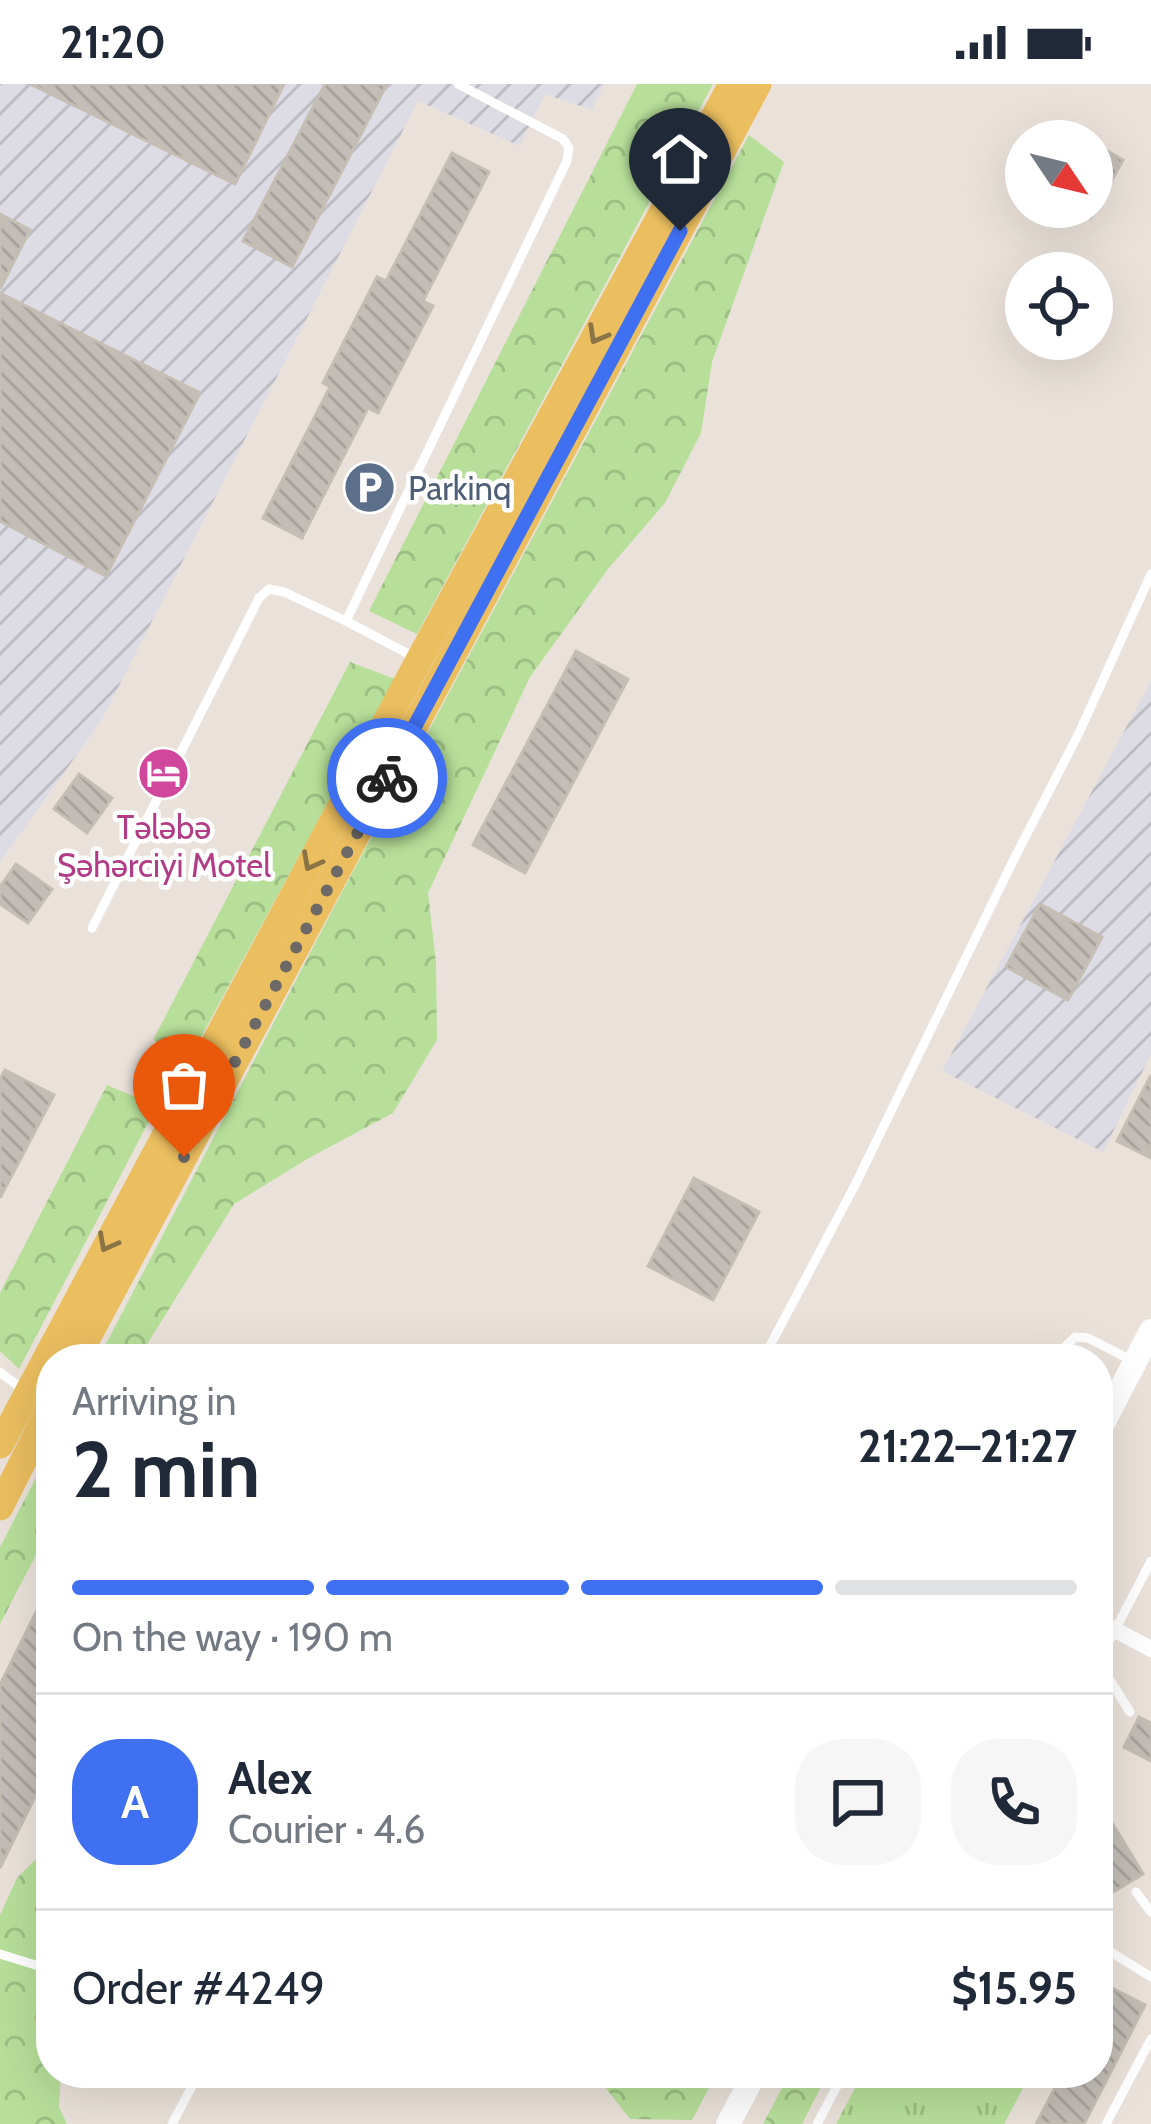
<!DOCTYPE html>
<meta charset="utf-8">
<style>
:root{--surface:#fff;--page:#f6f6f7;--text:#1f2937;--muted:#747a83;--line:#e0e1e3;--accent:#3f70f2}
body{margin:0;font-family:Cabin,sans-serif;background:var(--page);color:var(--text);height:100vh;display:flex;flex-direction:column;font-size:45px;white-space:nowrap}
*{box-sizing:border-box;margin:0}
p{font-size:39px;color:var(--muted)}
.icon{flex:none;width:66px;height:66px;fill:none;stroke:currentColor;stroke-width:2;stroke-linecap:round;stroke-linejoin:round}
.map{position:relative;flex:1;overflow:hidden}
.details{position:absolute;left:36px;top:1260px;width:1077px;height:744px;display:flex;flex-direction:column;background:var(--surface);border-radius:48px;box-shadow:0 12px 48px #0002}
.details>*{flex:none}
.needle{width:78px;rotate:125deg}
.fabs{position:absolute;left:1005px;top:36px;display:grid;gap:24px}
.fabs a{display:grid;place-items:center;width:108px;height:108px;border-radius:50%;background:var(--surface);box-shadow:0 12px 48px #0002;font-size:60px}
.pin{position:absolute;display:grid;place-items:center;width:102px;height:102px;color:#fff;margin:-123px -51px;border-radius:50% 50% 50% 0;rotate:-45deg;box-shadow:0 0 12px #0007}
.pin .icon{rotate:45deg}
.courier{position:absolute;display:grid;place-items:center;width:120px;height:120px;margin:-60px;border:9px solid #3f70f2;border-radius:50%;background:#fff;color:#222;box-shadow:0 3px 15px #0007}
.summary em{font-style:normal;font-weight:700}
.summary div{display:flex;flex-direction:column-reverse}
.summary{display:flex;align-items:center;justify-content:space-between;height:204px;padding:0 36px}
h1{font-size:78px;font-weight:700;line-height:90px}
.bar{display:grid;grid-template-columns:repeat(4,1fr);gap:18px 12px;align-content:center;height:144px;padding:0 36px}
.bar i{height:15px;border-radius:9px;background:var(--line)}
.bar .on{background:var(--accent)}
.bar p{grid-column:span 4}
.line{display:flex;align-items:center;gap:30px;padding:0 36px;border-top:3px solid var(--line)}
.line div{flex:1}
.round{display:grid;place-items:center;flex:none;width:126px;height:126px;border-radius:48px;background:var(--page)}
.status{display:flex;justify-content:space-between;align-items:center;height:84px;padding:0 60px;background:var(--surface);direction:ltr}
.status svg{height:33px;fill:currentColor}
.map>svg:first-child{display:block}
.industrial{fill:url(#industrial-furrows)}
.forest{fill:url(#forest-crowns)}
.park{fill:url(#park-tufts)}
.building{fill:url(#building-back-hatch);stroke:#c5beb4;stroke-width:3}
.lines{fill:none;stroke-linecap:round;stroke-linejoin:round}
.lane{stroke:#fff;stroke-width:9}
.street{stroke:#fff;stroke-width:16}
.secondary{stroke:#fff;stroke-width:24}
.primary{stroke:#ebbe5f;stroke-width:27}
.oneway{stroke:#8a7344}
.done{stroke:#6c6966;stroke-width:12;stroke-dasharray:0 21.6}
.route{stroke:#3f70f2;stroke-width:15}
.labels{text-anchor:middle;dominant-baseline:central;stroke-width:9;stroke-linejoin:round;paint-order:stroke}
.service-label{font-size:33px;fill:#4e5e75;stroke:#fff;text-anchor:start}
.hotel-label{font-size:33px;fill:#b23c85;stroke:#fff}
</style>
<div class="status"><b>21:20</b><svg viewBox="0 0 49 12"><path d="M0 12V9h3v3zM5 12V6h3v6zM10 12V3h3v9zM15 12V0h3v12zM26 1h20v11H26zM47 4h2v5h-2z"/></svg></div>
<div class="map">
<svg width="1151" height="2040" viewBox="0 0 1151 2040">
<defs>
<pattern id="industrial-furrows" width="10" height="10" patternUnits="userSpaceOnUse" patternTransform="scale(3)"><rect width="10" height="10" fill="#dddbe3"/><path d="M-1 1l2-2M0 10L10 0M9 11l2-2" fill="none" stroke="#bebcc3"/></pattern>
<pattern id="forest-crowns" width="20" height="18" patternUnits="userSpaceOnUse" patternTransform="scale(3)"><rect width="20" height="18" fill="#b7df99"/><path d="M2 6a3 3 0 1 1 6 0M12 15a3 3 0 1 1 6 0" fill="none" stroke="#9dbf84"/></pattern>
<pattern id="park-tufts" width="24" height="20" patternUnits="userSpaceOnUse" patternTransform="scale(3)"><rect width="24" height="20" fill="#b7df99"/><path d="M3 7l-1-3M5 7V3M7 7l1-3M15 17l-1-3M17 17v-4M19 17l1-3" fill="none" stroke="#9dbf84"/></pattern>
<pattern id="building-back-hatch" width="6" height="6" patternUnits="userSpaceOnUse" patternTransform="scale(3)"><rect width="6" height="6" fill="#c2bdb6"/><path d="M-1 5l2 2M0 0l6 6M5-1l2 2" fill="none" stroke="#a7a29c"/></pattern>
</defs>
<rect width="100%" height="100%" fill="#eae2da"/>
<!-- industrial -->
<g class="industrial">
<polygon points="0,0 604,0 592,26 545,10 520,62 418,17 101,637 0,778"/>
<polygon points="1151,597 1151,970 1103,1068 942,987"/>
</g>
<!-- forest -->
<g class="forest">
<polygon points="637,0 713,0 417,550 369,527"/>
<polygon points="749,51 784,78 712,278 701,349 665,419 608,485 530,593 428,809 436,879 437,956 393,1029 309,1074 234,1120 138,1275 98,1275 342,808"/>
<polygon points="350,578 395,595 189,975 153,956"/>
<polygon points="107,1001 157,1022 19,1285 0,1267 0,1209"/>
<polygon points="51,1365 51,1442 0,1540 0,1463"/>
<polygon points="51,1760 51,1989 61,1989 59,2023 67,2040 0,2040 0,1831 17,1794"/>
<polygon points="594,1989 717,1989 692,2036 630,2035"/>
<polygon points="790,1989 828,1989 802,2040 763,2040"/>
</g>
<!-- park -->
<polygon class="park" points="863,1989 1031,1989 1004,2040 836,2040"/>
<!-- building -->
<g class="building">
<polygon points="30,0 284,0 235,100"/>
<polygon points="325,0 387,0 292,183 243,157"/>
<polygon points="1092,58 1123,76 1092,131"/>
<polygon points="452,69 489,88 423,217 433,222 378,329 368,324 302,454 263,434 330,303 323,299 377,193 386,197"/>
<polygon points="0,130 30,146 0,205"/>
<polygon points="0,209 200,309 106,492 0,437"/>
<polygon points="576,567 628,595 525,789 473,761"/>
<polygon points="79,690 112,714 87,749 54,725"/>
<polygon points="16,780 52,805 28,839 0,820 0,803"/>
<polygon points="1040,820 1102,853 1068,916 1006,883"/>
<polygon points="5,986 54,1011 0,1114 0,995"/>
<polygon points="1151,991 1151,1074 1117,1057"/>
<polygon points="694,1094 759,1128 713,1216 648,1182"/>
<polygon points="51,1498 51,1680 0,1784 0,1601"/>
<polygon points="1139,1633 1151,1639 1151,1677 1124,1663"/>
<polygon points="1111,1737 1143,1790 1105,1813 1098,1801 1098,1745"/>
<polygon points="1108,1902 1145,1921 1084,2040 1036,2040 1063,1989 1098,1989 1098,1921"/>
</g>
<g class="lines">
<!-- lane -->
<g class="lane">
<polyline points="418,575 346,537 567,77 569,64 563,55 458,0"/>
<polyline points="92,844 259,514 269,505 284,508 346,537"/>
<polyline points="763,1275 854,1103 1015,773 1079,649 1151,490"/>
<polyline points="1053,1275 1075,1253 1088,1254 1135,1278"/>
<polyline points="0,1288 22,1305"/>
<polyline points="1130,1628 1103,1585 1102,1571 1151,1477"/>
<polyline points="1136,1808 1151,1828"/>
<polyline points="1098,1860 1151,1893"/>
<polyline points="0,1870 42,1883"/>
<polyline points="172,2040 199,1989"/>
<polyline points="817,2040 844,1989"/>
<polyline points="1106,2040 1151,1955"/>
</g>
<!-- street -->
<polyline class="street" points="1098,1537 1151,1565"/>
<!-- secondary -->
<g class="secondary">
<polyline points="1098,1349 1151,1247"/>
<polyline points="728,2040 755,1989"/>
</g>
<!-- primary -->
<g class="primary">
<polyline points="76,1275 758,0"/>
<polyline points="0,1361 419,576 732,0"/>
<polyline points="0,1423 51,1322"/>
</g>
</g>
<!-- one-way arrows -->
<defs><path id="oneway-chevron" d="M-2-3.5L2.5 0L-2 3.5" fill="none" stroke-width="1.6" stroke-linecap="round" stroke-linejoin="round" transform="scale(3)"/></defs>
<g class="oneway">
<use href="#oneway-chevron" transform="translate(597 251) rotate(119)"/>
<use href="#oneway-chevron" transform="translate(311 778) rotate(118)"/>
<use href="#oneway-chevron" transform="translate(107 1159) rotate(118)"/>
</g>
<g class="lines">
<!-- done -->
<polyline class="done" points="184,1073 387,694"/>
<!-- route -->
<polyline class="route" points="387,694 680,147"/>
</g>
<!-- icons -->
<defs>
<symbol id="parking-disc" viewBox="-11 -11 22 22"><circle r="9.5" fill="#5c6f8a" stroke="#fff"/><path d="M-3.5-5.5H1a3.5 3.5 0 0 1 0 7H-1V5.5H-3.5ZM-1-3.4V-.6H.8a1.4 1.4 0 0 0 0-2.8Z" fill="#fff"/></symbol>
<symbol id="hotel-disc" viewBox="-11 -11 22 22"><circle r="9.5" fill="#d1479c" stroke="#fff"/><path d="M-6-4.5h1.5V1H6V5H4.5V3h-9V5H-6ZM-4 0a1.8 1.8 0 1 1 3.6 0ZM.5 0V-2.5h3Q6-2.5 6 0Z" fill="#fff"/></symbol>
</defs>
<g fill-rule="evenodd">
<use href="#parking-disc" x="340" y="374" width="59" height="59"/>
<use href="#hotel-disc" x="134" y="660" width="59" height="59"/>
</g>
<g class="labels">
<!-- service labels -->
<g class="service-label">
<text x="408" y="404">Parkinq</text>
</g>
<!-- hotel labels -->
<g class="hotel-label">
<text x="164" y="743">Tələbə<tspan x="164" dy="38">Şəhərciyi Motel</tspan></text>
</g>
</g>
</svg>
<div class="fabs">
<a><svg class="needle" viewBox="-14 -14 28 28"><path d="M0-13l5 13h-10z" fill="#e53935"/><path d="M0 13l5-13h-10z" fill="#747a83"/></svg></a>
<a><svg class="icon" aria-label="locate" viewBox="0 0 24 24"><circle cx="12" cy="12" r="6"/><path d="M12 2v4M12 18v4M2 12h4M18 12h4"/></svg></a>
</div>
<div class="pin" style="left:184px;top:1073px;background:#ea580c"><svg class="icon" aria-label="bag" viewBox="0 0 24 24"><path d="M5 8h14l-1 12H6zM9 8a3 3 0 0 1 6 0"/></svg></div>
<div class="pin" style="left:680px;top:147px;background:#1f2937"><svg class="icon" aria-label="home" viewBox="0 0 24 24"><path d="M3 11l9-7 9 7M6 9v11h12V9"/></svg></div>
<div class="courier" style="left:387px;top:694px"><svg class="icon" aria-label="bike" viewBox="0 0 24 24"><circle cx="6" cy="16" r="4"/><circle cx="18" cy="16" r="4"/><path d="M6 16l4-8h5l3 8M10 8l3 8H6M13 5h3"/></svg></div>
<section class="details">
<div class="summary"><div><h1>2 min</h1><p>Arriving in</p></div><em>21:22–21:27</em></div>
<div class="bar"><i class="on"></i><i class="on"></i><i class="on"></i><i></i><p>On the way · 190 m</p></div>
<div class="line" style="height:216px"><b class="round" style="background:var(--accent);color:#fff">A</b><div><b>Alex</b><p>Courier · 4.6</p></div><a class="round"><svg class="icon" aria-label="chat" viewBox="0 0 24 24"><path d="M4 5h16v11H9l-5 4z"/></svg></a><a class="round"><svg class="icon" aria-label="phone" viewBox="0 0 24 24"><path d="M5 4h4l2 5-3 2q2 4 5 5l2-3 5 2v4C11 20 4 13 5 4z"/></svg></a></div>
<div class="line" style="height:156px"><div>Order #4249</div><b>$15.95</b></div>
</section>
</div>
